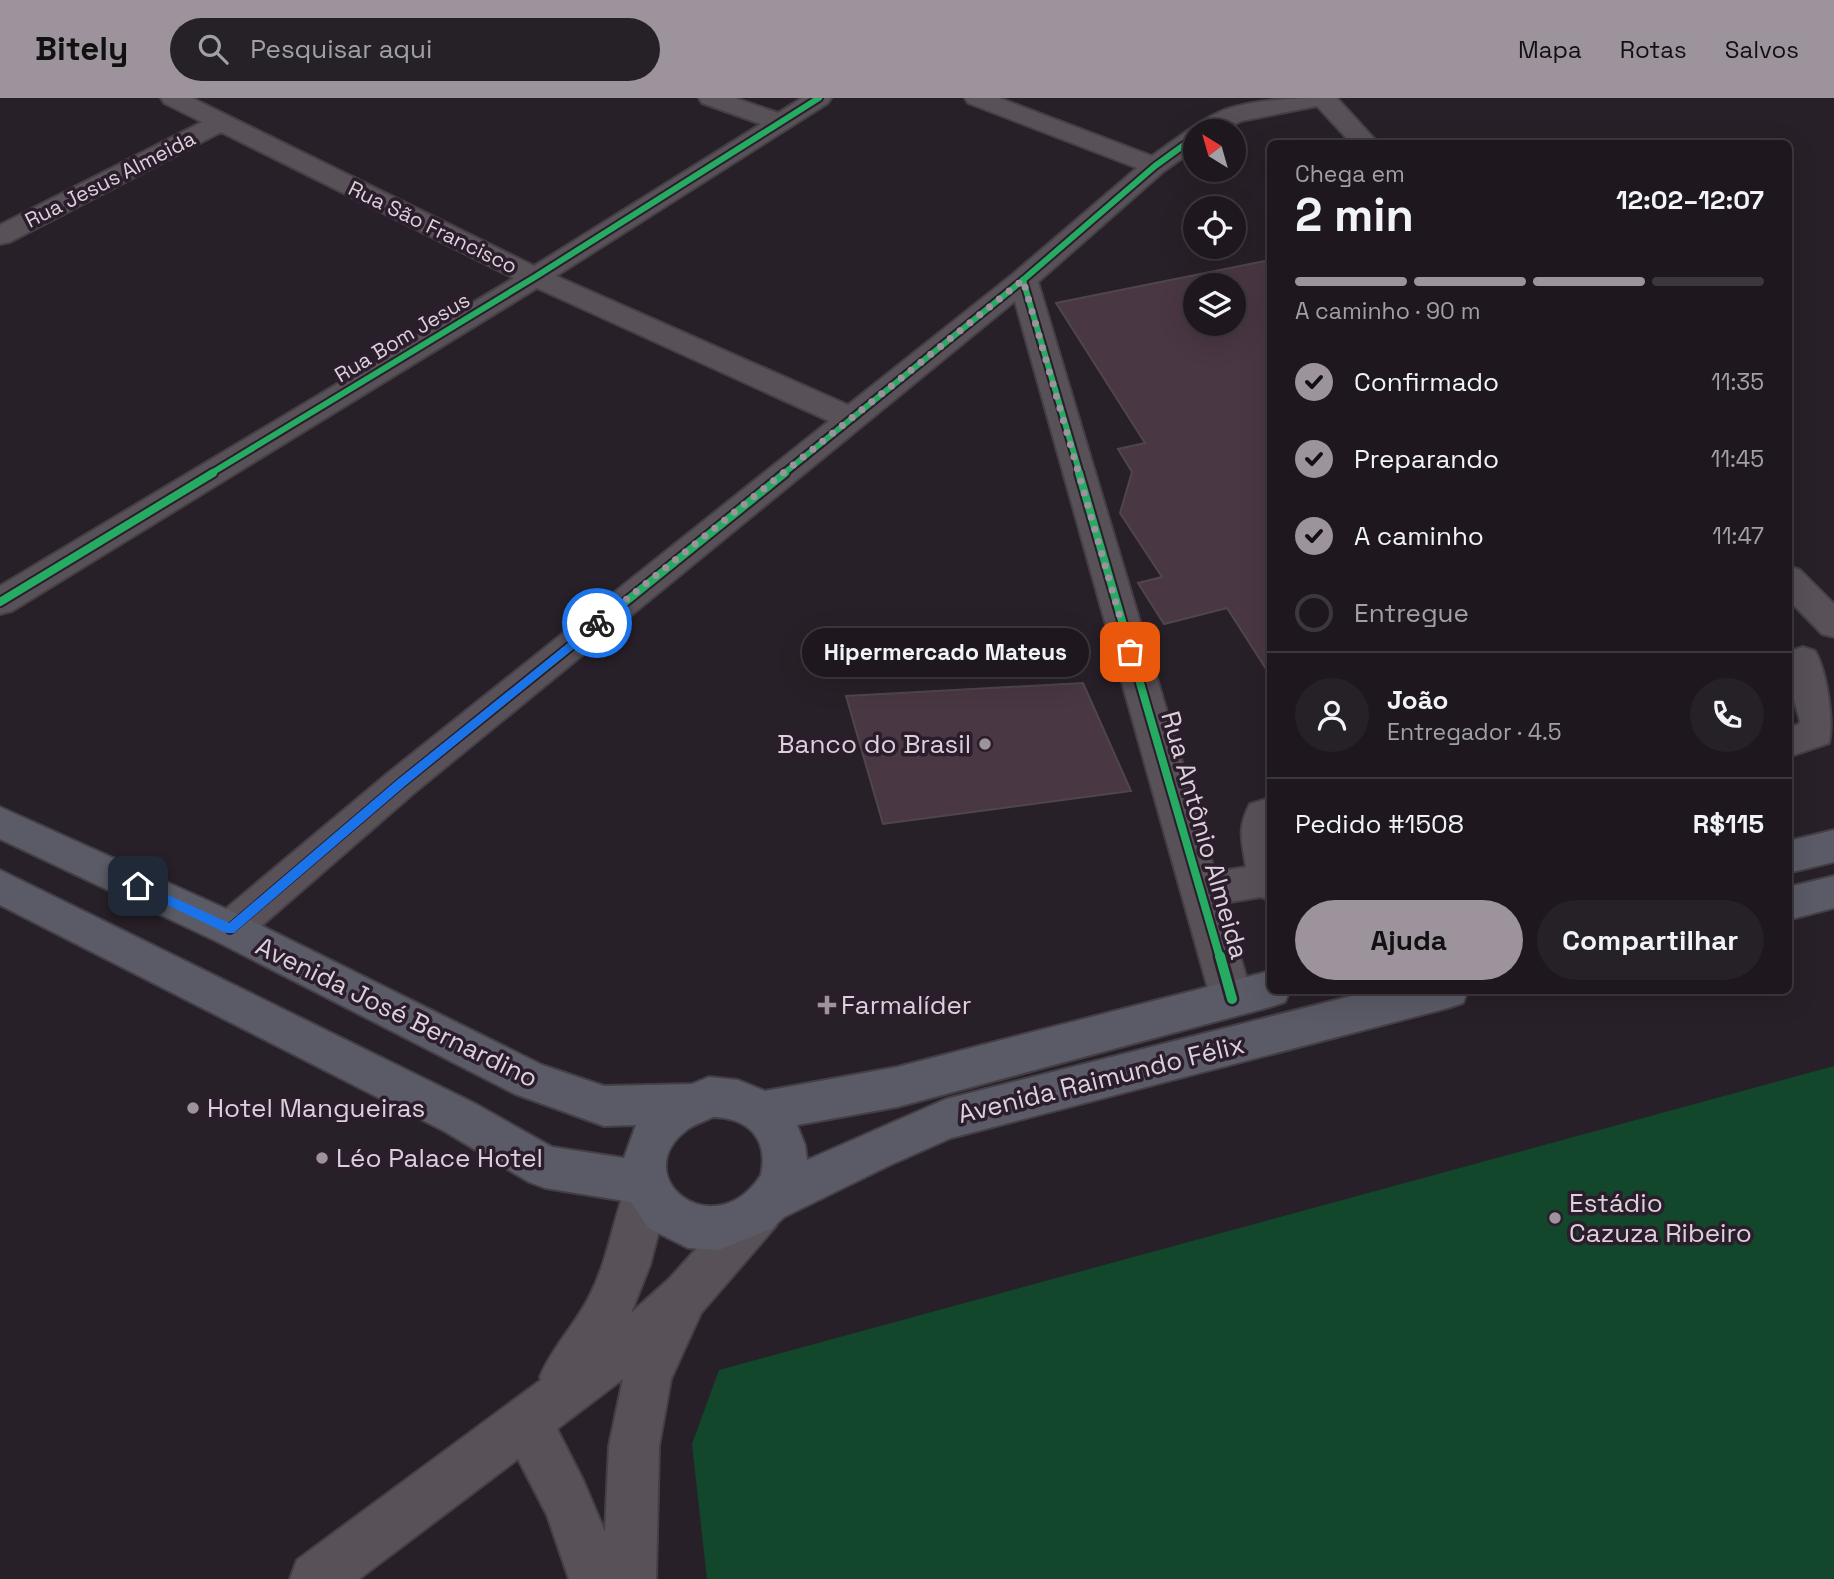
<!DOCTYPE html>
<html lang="pt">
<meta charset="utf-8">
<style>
:root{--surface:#1e181e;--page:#262127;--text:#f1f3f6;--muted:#a1a0a4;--line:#3c373c;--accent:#9c939c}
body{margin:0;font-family:"Space Grotesk",sans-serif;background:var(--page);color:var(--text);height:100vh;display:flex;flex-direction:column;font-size:26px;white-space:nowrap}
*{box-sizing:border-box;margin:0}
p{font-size:23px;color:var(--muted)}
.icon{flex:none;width:38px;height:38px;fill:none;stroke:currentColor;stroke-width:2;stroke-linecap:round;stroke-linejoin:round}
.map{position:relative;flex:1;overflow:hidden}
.details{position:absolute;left:1267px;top:42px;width:525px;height:854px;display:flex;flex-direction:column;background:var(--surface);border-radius:10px;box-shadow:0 7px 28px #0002,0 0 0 2px var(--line)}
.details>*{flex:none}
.needle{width:46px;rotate:323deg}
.fabs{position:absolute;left:1183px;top:21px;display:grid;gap:14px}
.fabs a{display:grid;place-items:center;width:63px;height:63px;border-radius:50%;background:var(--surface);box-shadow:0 7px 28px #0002,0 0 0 2px var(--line);font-size:35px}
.pin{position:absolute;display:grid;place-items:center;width:60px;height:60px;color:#fff;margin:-30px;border-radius:14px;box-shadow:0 4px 10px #0006}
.courier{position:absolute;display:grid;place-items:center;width:70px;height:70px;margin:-35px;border:5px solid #1a73e8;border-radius:50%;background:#fff;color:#222;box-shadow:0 2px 9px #0007}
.bubble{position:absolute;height:49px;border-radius:24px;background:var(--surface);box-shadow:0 7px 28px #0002,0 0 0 2px var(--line);font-size:23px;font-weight:700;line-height:49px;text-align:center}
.summary em{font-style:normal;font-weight:700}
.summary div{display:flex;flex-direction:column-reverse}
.summary{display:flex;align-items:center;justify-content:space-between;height:119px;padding:0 28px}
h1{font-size:46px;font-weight:700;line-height:52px}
.bar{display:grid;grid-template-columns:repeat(4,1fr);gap:10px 7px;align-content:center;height:84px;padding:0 28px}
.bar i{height:9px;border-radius:5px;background:var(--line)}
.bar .active{background:var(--accent)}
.bar p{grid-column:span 4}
.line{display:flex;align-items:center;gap:18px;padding:0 28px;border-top:2px solid var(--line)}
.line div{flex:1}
.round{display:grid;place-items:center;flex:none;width:74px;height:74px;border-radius:37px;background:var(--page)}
ol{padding:0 28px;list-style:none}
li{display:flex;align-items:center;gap:21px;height:77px}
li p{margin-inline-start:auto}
li .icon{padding:7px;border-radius:50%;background:var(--accent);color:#111;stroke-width:4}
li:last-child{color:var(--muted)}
li i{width:38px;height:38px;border:4px solid var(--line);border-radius:50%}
.button{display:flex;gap:14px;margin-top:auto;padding:14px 28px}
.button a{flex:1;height:80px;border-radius:42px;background:var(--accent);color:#111;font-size:28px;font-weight:700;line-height:80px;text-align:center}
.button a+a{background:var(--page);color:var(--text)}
header{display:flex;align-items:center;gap:42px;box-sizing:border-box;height:98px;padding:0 35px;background:var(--accent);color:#111}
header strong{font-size:33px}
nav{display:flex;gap:38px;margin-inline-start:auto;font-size:24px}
.search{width:490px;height:63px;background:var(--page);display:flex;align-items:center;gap:18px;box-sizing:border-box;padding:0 24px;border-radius:38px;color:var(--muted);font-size:26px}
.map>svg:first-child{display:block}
.green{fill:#12472b}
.building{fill:#493743;stroke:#4f464c;stroke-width:2;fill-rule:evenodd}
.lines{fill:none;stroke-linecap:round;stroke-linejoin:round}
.minor-casing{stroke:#443e45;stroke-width:4}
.major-casing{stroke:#443e45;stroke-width:4}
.minor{fill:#585158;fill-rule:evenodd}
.major{fill:#5a5b66;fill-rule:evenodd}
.cycleway-far2-casing{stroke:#2b1d2b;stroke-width:10}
.cycleway-far1-casing{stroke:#2b1d2b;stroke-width:12}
.cycleway-casing{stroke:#2b1d2b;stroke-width:15}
.cycleway-far2{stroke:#26ab63;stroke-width:6}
.cycleway-far1{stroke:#26ab63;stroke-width:8}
.cycleway{stroke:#26ab63;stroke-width:10}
.route{fill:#1a73e8}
.done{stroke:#9c939c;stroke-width:7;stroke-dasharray:0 12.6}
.poi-dot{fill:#9c939c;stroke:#2b1d2b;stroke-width:2.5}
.labels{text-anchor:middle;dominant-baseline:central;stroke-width:7;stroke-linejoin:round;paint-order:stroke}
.far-street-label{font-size:21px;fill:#dbd1db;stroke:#2b1d2b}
.poi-label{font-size:26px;fill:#dbd1db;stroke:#2b1d2b;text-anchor:start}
.street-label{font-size:26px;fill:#dbd1db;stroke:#2b1d2b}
</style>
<header>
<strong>Bitely</strong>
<div class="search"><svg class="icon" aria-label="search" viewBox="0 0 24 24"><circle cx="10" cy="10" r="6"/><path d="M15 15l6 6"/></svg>Pesquisar aqui</div>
<nav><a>Mapa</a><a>Rotas</a><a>Salvos</a></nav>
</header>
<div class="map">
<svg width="1834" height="1481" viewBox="0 0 1834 1481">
<rect width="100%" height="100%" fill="#282028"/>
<!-- green -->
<polygon class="green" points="1834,968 1834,1481 707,1481 692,1346 719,1272"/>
<!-- building -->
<g class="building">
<path d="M1270,162V577L1227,510L1164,526L1138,485L1162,479L1120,415L1132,374L1118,351L1145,345L1056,205ZM1195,187H1234V226H1195Z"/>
<polygon points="1083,585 1131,693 883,726 846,598"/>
</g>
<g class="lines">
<defs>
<g id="minor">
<path d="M161,0H192L534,168L761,26L702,5L699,0H735L778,15L802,0H831L828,5L556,178L848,307L1013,176L1137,70L968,5L965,0H999L1152,58C1176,41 1198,23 1224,12C1259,0 1300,0 1337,0L1379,46H1352L1317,8L1241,23L1222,33H1195V51L1164,73L1038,184L1215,774L1246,769C1242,743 1237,730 1250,706L1270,700V802L1261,799L1224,805L1253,901L1247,914L1232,919L1217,914L1211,901L1015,203L414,695L244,843L230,848L216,843L210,831L216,819L388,675L829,323L537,190L12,513L0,516V488L514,180L221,34L10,144L0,146V127L202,24L164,5Z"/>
<polygon points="1788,468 1800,472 1834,506 1834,539 1822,536 1788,501"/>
<path d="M1803,549L1815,553C1827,574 1834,623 1829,645L1788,659V630L1799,626L1800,623C1795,602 1783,574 1791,553Z"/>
<path d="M647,1070L663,1076L670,1091L650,1167L631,1215L669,1181L744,1098L760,1091L776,1098L783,1113L776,1128L701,1215L671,1281L659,1348L656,1481H569L547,1417L518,1361L359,1481H290L297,1462L541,1282L540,1279C552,1249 577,1225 591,1195C610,1157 614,1114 631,1076ZM623,1281L609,1348L605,1434L583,1382L557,1331Z"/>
</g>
<g id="major">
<path d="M0,709L244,819L542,967L604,988L692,986L709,979L738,982L765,993L897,969L1270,873V892H1290L1285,904L1270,909L897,1009L797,1027L805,1047L807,1062L946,1001L1375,892H1468L1463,905L1448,910L951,1040L890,1067L784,1119L771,1131L719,1152L688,1150L648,1130L631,1104L545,1090L529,1084L444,1033L0,807V772L474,1005L552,1049L624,1060L636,1027L604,1028L515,996L216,843L0,741ZM713,1019C748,1020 769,1040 761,1077C714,1150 624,1078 688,1031C695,1026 705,1023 713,1019Z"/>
<polygon points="1834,732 1834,764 1788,775 1788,743"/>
<polygon points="1834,778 1834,810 1788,822 1788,789"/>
</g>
</defs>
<!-- minor casing -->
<use href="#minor" class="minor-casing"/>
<!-- major casing -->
<use href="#major" class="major-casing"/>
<!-- minor -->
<use href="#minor" class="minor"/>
<!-- major -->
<use href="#major" class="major"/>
<defs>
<g id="cycleway-far2">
<polyline points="1023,182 1080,376"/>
<polyline points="210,376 535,179 819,0"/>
<polyline points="783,376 1023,182 1155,68 1195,39"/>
</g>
<g id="cycleway-far1">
<polyline points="1079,375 1220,860"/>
<polyline points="0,504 213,375"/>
<polyline points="230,831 401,685 785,375"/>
</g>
<polyline id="cycleway" points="1220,858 1232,901"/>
</defs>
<!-- cycleway-far2 casing -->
<use href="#cycleway-far2" class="cycleway-far2-casing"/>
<!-- cycleway-far1 casing -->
<use href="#cycleway-far1" class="cycleway-far1-casing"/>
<!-- cycleway casing -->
<use href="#cycleway" class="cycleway-casing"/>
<!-- cycleway-far2 -->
<use href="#cycleway-far2" class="cycleway-far2"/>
<!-- cycleway-far1 -->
<use href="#cycleway-far1" class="cycleway-far1"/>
<!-- cycleway -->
<use href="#cycleway" class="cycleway"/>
</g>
<!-- route -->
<polygon class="route" points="597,522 601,523 601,528 405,688 234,835 226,835 134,791 134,785 142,785 229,825 397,682"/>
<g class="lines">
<!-- done -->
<polyline class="done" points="597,525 1023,182 1130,554"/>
</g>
<!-- markers -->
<g class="poi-dot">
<circle cx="985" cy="646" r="7"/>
<path d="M823.5 896.5h7v7h7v7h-7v7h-7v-7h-7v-7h7z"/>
<circle cx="193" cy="1010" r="7"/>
<circle cx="322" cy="1060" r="7"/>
<circle cx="1555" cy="1120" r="7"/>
</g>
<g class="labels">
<!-- far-street labels -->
<g class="far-street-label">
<text transform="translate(110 81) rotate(-27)">Rua Jesus Almeida</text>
<text transform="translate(433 129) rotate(26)">Rua São Francisco</text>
<text transform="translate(402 239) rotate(-31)">Rua Bom Jesus</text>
</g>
<!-- poi labels -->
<g class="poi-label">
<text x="971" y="646" text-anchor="end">Banco do Brasil</text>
<text x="841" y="907">Farmalíder</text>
<text x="207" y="1010">Hotel Mangueiras</text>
<text x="336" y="1060">Léo Palace Hotel</text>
<text x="1569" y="1105">Estádio<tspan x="1569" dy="30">Cazuza Ribeiro</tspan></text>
</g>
<!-- street labels -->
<g class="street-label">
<text transform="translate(1205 737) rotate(74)">Rua Antônio Almeida</text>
<text transform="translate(397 914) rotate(26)">Avenida José Bernardino</text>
<text transform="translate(1101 981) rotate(-14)">Avenida Raimundo Félix</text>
</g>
</g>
</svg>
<div class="fabs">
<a><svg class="needle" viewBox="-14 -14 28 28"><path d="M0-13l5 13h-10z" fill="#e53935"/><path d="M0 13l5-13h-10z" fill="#a1a0a4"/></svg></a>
<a><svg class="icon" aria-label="locate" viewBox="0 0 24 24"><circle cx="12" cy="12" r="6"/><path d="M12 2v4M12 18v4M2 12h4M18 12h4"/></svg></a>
<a><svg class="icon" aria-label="layers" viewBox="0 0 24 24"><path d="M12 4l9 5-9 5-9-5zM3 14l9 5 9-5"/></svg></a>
</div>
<div class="pin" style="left:1130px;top:554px;background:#ea580c"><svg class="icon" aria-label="bag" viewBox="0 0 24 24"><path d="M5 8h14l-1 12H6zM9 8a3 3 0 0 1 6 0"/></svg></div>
<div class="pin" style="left:138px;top:788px;background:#1f2937"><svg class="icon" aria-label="home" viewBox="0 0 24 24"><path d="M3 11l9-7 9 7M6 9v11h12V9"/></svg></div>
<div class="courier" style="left:597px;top:525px"><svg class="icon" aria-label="bike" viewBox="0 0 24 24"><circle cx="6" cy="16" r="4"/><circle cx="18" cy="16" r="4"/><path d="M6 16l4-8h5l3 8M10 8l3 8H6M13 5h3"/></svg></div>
<div class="bubble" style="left:802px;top:530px;width:287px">Hipermercado Mateus</div>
<section class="details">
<div class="summary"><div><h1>2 min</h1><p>Chega em</p></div><em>12:02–12:07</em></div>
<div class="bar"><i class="active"></i><i class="active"></i><i class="active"></i><i></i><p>A caminho · 90 m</p></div>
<ol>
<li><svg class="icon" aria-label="check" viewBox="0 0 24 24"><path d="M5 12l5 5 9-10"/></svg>Confirmado<p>11:35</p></li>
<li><svg class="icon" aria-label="check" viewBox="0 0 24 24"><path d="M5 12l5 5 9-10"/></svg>Preparando<p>11:45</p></li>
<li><svg class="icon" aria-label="check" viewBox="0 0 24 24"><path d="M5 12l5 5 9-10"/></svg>A caminho<p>11:47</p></li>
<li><i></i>Entregue</li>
</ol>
<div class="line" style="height:126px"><a class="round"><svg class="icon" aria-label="person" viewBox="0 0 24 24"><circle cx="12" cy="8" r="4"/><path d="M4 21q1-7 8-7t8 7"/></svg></a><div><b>João</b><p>Entregador · 4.5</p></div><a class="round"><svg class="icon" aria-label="phone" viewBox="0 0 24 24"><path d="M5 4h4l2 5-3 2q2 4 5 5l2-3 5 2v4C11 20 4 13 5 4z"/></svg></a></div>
<div class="line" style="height:91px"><div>Pedido #1508</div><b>R$115</b></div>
<div class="button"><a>Ajuda</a><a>Compartilhar</a></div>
</section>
</div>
